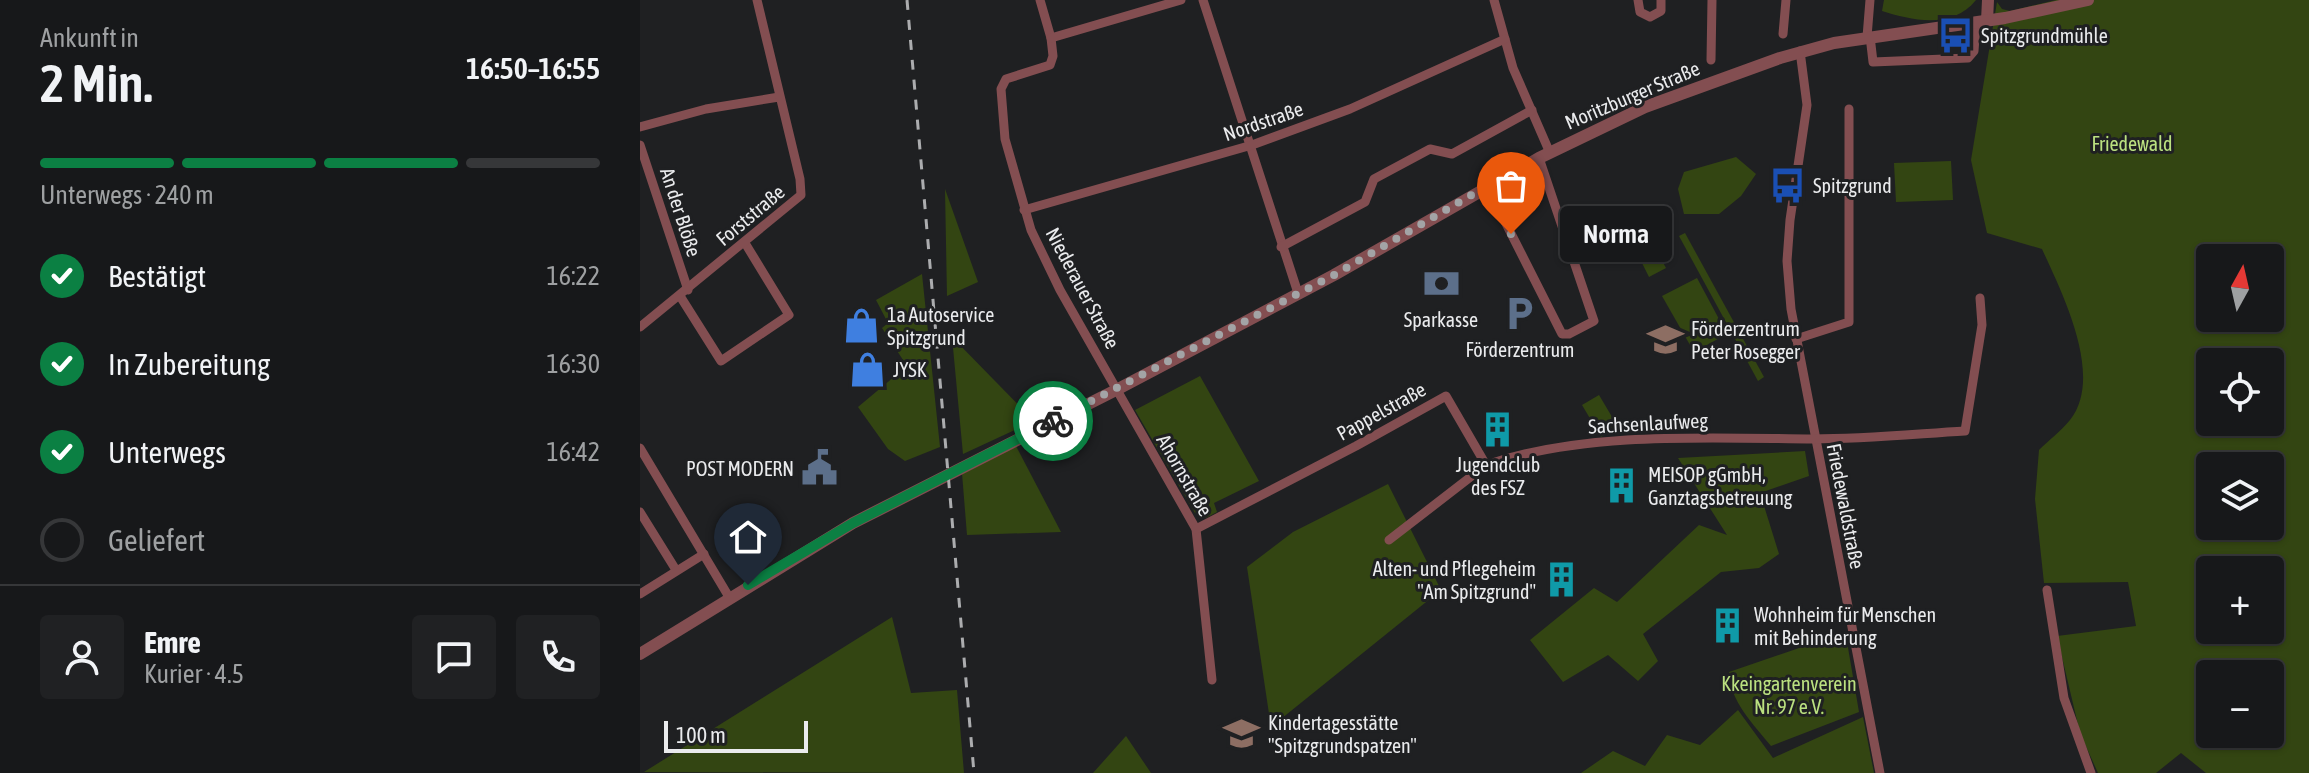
<!DOCTYPE html>
<html lang="de">
<meta charset="utf-8">
<style>
:root{--surface:#17181a;--page:#202123;--text:#f1f3f6;--muted:#9ea0a2;--line:#363739;--accent:#0b8043}
body{margin:0;font-family:"Asap Condensed",sans-serif;background:var(--page);color:var(--text);height:100vh;display:flex;flex-direction:column;font-size:30px;white-space:nowrap}
*{box-sizing:border-box;margin:0}
p{font-size:26px;color:var(--muted)}
.icon{flex:none;width:44px;height:44px;fill:none;stroke:currentColor;stroke-width:2;stroke-linecap:round;stroke-linejoin:round}
.map{position:relative;flex:1;overflow:hidden}
.details{display:flex;flex-direction:column;background:var(--surface);width:640px}
.details>*{flex:none}
.needle{width:52px;rotate:8deg}
.tools{position:absolute;left:1556px;top:244px;display:grid;gap:16px}
.tools a{display:grid;place-items:center;width:88px;height:88px;border-radius:8px;background:var(--surface);box-shadow:0 2px 6px #0004,0 0 0 2px var(--line);font-size:40px}
.scale{position:absolute;left:24px;bottom:20px;width:144px;box-sizing:border-box;padding-left:8px;border:4px solid #eaebed;border-top:0;font-size:22px;line-height:28px;white-space:nowrap;color:#eaebed;-webkit-text-stroke:6px #1f2022;paint-order:stroke}
.pin{position:absolute;display:grid;place-items:center;width:68px;height:68px;color:#fff;margin:-82px -34px;border-radius:50% 50% 50% 0;rotate:-45deg;box-shadow:0 0 8px #0007}
.pin .icon{rotate:45deg}
.courier{position:absolute;display:grid;place-items:center;width:80px;height:80px;margin:-40px;border:6px solid #0b8043;border-radius:50%;background:#fff;color:#222;box-shadow:0 2px 10px #0007}
.bubble{position:absolute;height:56px;border-radius:8px;background:var(--surface);box-shadow:0 2px 6px #0004,0 0 0 2px var(--line);font-size:26px;font-weight:600;line-height:56px;text-align:center}
.headline em{font-style:normal;font-weight:600}
.headline div{display:flex;flex-direction:column-reverse}
.headline{display:flex;align-items:center;justify-content:space-between;height:136px;padding:0 40px}
h1{font-size:52px;font-weight:600;line-height:60px}
.bar{display:grid;grid-template-columns:repeat(4,1fr);gap:12px 8px;align-content:center;height:96px;padding:0 40px}
.bar i{height:10px;border-radius:6px;background:var(--line)}
.bar .current{background:var(--accent)}
.bar p{grid-column:span 4}
.line{display:flex;align-items:center;gap:20px;padding:0 40px;border-top:2px solid var(--line)}
.line div{flex:1}
.round{display:grid;place-items:center;flex:none;width:84px;height:84px;border-radius:8px;background:var(--page)}
ol{padding:0 40px;list-style:none}
li{display:flex;align-items:center;gap:24px;height:88px}
li p{margin-inline-start:auto}
li .icon{padding:8px;border-radius:50%;background:var(--accent);color:#fff;stroke-width:4}
li:last-child{color:var(--muted)}
li i{width:44px;height:44px;border:4px solid var(--line);border-radius:50%}
main{display:flex;flex:1;min-height:0}
.map>svg:first-child{display:block}
.green{fill:#334512;fill-rule:evenodd}
.lines{fill:none;stroke-linecap:round;stroke-linejoin:round}
.minor{stroke:#834e51;stroke-width:9}
.tertiary{stroke:#834e51;stroke-width:12}
.rail{stroke:#acadaf;stroke-width:3;stroke-dasharray:10 10;stroke-linecap:butt}
.done{stroke:#a3a4a6;stroke-width:8;stroke-dasharray:0 14.4}
.route{stroke:#0b8043;stroke-width:10}
.labels{text-anchor:middle;dominant-baseline:central;stroke-width:6;stroke-linejoin:round;paint-order:stroke}
.poi-label{font-size:20px;fill:#eaebed;stroke:#1f2022;text-anchor:start}
.street-label{font-size:20px;fill:#eaebed;stroke:#1f2022}
.park-label{font-size:20px;fill:#bbe180;stroke:#1f2022}
</style>
<main>
<section class="details">
<div class="headline"><div><h1>2 Min.</h1><p>Ankunft in</p></div><em>16:50–16:55</em></div>
<div class="bar"><i class="current"></i><i class="current"></i><i class="current"></i><i></i><p>Unterwegs · 240 m</p></div>
<ol>
<li><svg class="icon" aria-label="check" viewBox="0 0 24 24"><path d="M5 12l5 5 9-10"/></svg>Bestätigt<p>16:22</p></li>
<li><svg class="icon" aria-label="check" viewBox="0 0 24 24"><path d="M5 12l5 5 9-10"/></svg>In Zubereitung<p>16:30</p></li>
<li><svg class="icon" aria-label="check" viewBox="0 0 24 24"><path d="M5 12l5 5 9-10"/></svg>Unterwegs<p>16:42</p></li>
<li><i></i>Geliefert</li>
</ol>
<div class="line" style="height:144px"><a class="round"><svg class="icon" aria-label="person" viewBox="0 0 24 24"><circle cx="12" cy="8" r="4"/><path d="M4 21q1-7 8-7t8 7"/></svg></a><div><b>Emre</b><p>Kurier · 4.5</p></div><a class="round"><svg class="icon" aria-label="chat" viewBox="0 0 24 24"><path d="M4 5h16v11H9l-5 4z"/></svg></a><a class="round"><svg class="icon" aria-label="phone" viewBox="0 0 24 24"><path d="M5 4h4l2 5-3 2q2 4 5 5l2-3 5 2v4C11 20 4 13 5 4z"/></svg></a></div>
</section>
<div class="map">
<svg width="1669" height="773" viewBox="0 0 1669 773">
<rect width="100%" height="100%" fill="#1f2022"/>
<!-- green -->
<g class="green">
<path d="M1244,0H1336C1313,29 1273,21 1242,11Z"/>
<path d="M1416,0H1669V773H1566L1541,753L1516,773H1458L1440,733L1417,636L1496,626L1488,582L1404,583L1395,499L1399,450C1409,440 1421,431 1430,420C1465,376 1421,291 1402,249L1347,233L1331,160L1357,2L1362,9L1370,11ZM1570,258H1630V318H1570ZM1570,362H1630V422H1570ZM1570,466H1630V526H1570ZM1570,570H1630V630H1570ZM1570,674H1630V734H1570Z"/>
<polygon points="1096,157 1116,174 1101,196 1079,214 1044,214 1038,189 1044,172"/>
<polygon points="1311,161 1313,200 1256,202 1254,163"/>
<polygon points="305,189 338,282 307,296"/>
<polygon points="1045,233 1124,377 1118,381 1039,236"/>
<polygon points="1010,238 1026,268 1009,277 994,247"/>
<polygon points="282,274 300,447 265,461 248,449 218,407 267,366 242,328 248,323 236,300"/>
<polygon points="1057,278 1087,334 1054,352 1022,296"/>
<polygon points="312,337 394,421 323,454"/>
<polygon points="560,376 619,481 574,503 577,512 566,518 555,513 495,410"/>
<polygon points="959,395 978,427 961,437 942,405"/>
<polygon points="376,446 421,532 327,535 322,473"/>
<polygon points="1165,451 1169,476 1120,493 1139,554 1119,568 1081,572 1003,634 1018,661 998,681 968,655 923,682 890,640 954,588 977,602 1059,525 1087,535 1038,458"/>
<polygon points="748,484 801,590 631,727 607,567 653,532"/>
<polygon points="252,617 271,693 317,690 324,773 4,772"/>
<path d="M1200,634L1206,636L1219,712L1131,746C1114,725 1089,700 1089,672Z"/>
<polygon points="1098,710 1133,758 1223,717 1234,773 941,773 973,751 1005,766 1027,735 1060,745"/>
<polygon points="486,736 511,773 453,773"/>
</g>
<g class="lines">
<!-- minor -->
<g class="minor">
<polyline points="400,0 411,38 413,56 410,65 366,79 361,89 365,139 391,230 420,290 556,529 572,680"/>
<polyline points="563,0 658,293"/>
<polyline points="854,0 873,68 910,153"/>
<polyline points="998,0 1000,12 1010,17 1021,11 1021,0"/>
<polyline points="1143,34 1146,0"/>
<polyline points="1230,36 1233,62 1328,58 1334,51 1336,23"/>
<polyline points="1227,37 1230,0"/>
<polyline points="411,38 541,0"/>
<polyline points="1160,51 1167,105 1150,220 1147,261 1151,309 1240,773"/>
<polyline points="1071,60 1072,0"/>
<polyline points="0,127 66,109 139,97"/>
<polyline points="0,145 48,290"/>
<polyline points="847,186 922,334 929,334 954,321 899,158"/>
<polyline points="384,210 612,145 710,109 865,39"/>
<polyline points="641,247 725,202 734,179 790,149 812,154 892,110"/>
<polyline points="40,296 81,361 149,315 105,243"/>
<polyline points="0,327 161,195 160,179 117,0"/>
<polyline points="1156,339 1209,322 1209,109"/>
<polyline points="0,448 89,597"/>
<path d="M846,465C945,431 1069,438 1173,439C1224,439 1275,434 1325,431L1342,325L1340,298"/>
<polyline points="0,512 36,570"/>
<polyline points="556,529 716,446 806,396 846,465 749,540"/>
<polyline points="1407,590 1424,698 1451,773"/>
<polyline points="0,594 64,554"/>
</g>
<!-- tertiary -->
<g class="tertiary">
<polyline points="1347,21 1348,0"/>
<polyline points="0,654 213,523 478,389 694,275 899,158 1005,107 1140,58 1194,43 1365,18 1448,0"/>
</g>
<!-- rail -->
<polyline class="rail" points="267,0 334,773"/>
</g>
<g class="lines">
<!-- done -->
<polyline class="done" points="413,421 694,275 847,186 871,234"/>
<!-- route -->
<polyline class="route" points="108,585 213,523 413,421"/>
</g>
<!-- icons -->
<defs>
<symbol id="bus-bare" viewBox="-9 -9 18 18"><path d="M-5-6H5V4H4V6H2V4H-2V6H-4V4H-5ZM-3.5-4V0h7V-4ZM-3.5 1.2v1.5H-2V1.2ZM2 1.2v1.5H3.5V1.2Z" fill="#1a4fb4" stroke="#1f2022" stroke-width="2.5" paint-order="stroke"/></symbol>
<symbol id="bank-bare" viewBox="-9 -9 18 18"><path d="M-6-4H6V4H-6ZM0-2.3a2.3 2.3 0 1 0 0 4.6a2.3 2.3 0 1 0 0-4.6Z" fill="#5c6f8a" stroke="#1f2022" stroke-width="2.5" paint-order="stroke"/></symbol>
<symbol id="parking-bare" viewBox="-9 -9 18 18"><path d="M-3.5-5.5H1a3.5 3.5 0 0 1 0 7H-1V5.5H-3.5ZM-1-3.4V-.6H.8a1.4 1.4 0 0 0 0-2.8Z" fill="#5c6f8a" stroke="#1f2022" stroke-width="2.5" paint-order="stroke"/></symbol>
<symbol id="shop-bare" viewBox="-9 -9 18 18"><path d="M-5-2.5h2.3a2.7 3.5 0 0 1 5.4 0H5L5.5 6h-11ZM-1.5-2.5h3a1.5 2.3 0 0 0-3 0Z" fill="#3f7fe0" stroke="#1f2022" stroke-width="2.5" paint-order="stroke"/></symbol>
<symbol id="school-bare" viewBox="-9 -9 18 18"><path d="M0-5L7-2L0 1L-7-2ZM-4 1L0 2.5L4 1V4Q0 6-4 4Z" fill="#8d6e63" stroke="#1f2022" stroke-width="2.5" paint-order="stroke"/></symbol>
<symbol id="building-bare" viewBox="-9 -9 18 18"><path d="M-4-6H4V6H1V3H-1V6H-4ZM-2.5-4.3h1.7v1.8h-1.7ZM.8-4.3h1.7v1.8H.8ZM-2.5-1h1.7V.8h-1.7ZM.8-1h1.7V.8H.8Z" fill="#0f9aa8" stroke="#1f2022" stroke-width="2.5" paint-order="stroke"/></symbol>
<symbol id="civic-bare" viewBox="-9 -9 18 18"><path d="M-.6-6.5H3V-4.5H.6V-3L4-1V1h2V6H-6V1h2V-1L-.6-3ZM-1.2 2.5V6h2.4V2.5Z" fill="#5c6f8a" stroke="#1f2022" stroke-width="2.5" paint-order="stroke"/></symbol>
</defs>
<g fill-rule="evenodd">
<use href="#bus-bare" x="1290" y="10" width="51" height="51"/>
<use href="#bus-bare" x="1122" y="160" width="51" height="51"/>
<use href="#bank-bare" x="776" y="258" width="51" height="51"/>
<use href="#parking-bare" x="854" y="288" width="51" height="51"/>
<use href="#shop-bare" x="196" y="300" width="51" height="51"/>
<use href="#school-bare" x="1000" y="314" width="51" height="51"/>
<use href="#shop-bare" x="202" y="344" width="51" height="51"/>
<use href="#building-bare" x="832" y="404" width="51" height="51"/>
<use href="#civic-bare" x="154" y="442" width="51" height="51"/>
<use href="#building-bare" x="956" y="460" width="51" height="51"/>
<use href="#building-bare" x="896" y="554" width="51" height="51"/>
<use href="#building-bare" x="1062" y="600" width="51" height="51"/>
<use href="#school-bare" x="576" y="708" width="51" height="51"/>
</g>
<g class="labels">
<!-- poi labels -->
<g class="poi-label">
<text x="1341" y="35">Spitzgrundmühle</text>
<text x="1173" y="185">Spitzgrund</text>
<text x="247" y="314">1a Autoservice<tspan x="247" dy="23">Spitzgrund</tspan></text>
<text x="801" y="319" text-anchor="middle">Sparkasse</text>
<text x="1051" y="328">Förderzentrum<tspan x="1051" dy="23">Peter Rosegger</tspan></text>
<text x="880" y="349" text-anchor="middle">Förderzentrum</text>
<text x="253" y="369">JYSK</text>
<text x="858" y="464" text-anchor="middle">Jugendclub<tspan x="858" dy="23">des FSZ</tspan></text>
<text x="154" y="468" text-anchor="end">POST MODERN</text>
<text x="1008" y="474">MEISOP gGmbH,<tspan x="1008" dy="23">Ganztagsbetreuung</tspan></text>
<text x="896" y="568" text-anchor="end">Alten- und Pflegeheim<tspan x="896" dy="23">"Am Spitzgrund"</tspan></text>
<text x="1114" y="614">Wohnheim für Menschen<tspan x="1114" dy="23">mit Behinderung</tspan></text>
<text x="628" y="722">Kindertagesstätte<tspan x="628" dy="23">"Spitzgrundspatzen"</tspan></text>
</g>
<!-- street labels -->
<g class="street-label">
<text transform="translate(992 95) rotate(-23)">Moritzburger Straße</text>
<text transform="translate(623 121) rotate(-19)">Nordstraße</text>
<text transform="translate(41 212) rotate(72)">An der Blöße</text>
<text transform="translate(110 215) rotate(-40)">Forststraße</text>
<text transform="translate(443 288) rotate(62)">Niederauer Straße</text>
<text transform="translate(741 411) rotate(-29)">Pappelstraße</text>
<text transform="translate(1008 423) rotate(-3)">Sachsenlaufweg</text>
<text transform="translate(545 475) rotate(60)">Ahornstraße</text>
<text transform="translate(1206 506) rotate(79)">Friedewaldstraße</text>
</g>
<!-- park labels -->
<g class="park-label">
<text x="1492" y="143">Friedewald</text>
<text x="1149" y="683">Kkeingartenverein<tspan x="1149" dy="23">Nr. 97 e.V.</tspan></text>
</g>
</g>
</svg>
<div class="tools">
<a><svg class="needle" viewBox="-14 -14 28 28"><path d="M0-13l5 13h-10z" fill="#e53935"/><path d="M0 13l5-13h-10z" fill="#9ea0a2"/></svg></a>
<a><svg class="icon" aria-label="locate" viewBox="0 0 24 24"><circle cx="12" cy="12" r="6"/><path d="M12 2v4M12 18v4M2 12h4M18 12h4"/></svg></a>
<a><svg class="icon" aria-label="layers" viewBox="0 0 24 24"><path d="M12 4l9 5-9 5-9-5zM3 14l9 5 9-5"/></svg></a>
<a>+</a>
<a>−</a>
</div>
<div class="scale">100 m</div>
<div class="pin" style="left:871px;top:234px;background:#ea580c"><svg class="icon" aria-label="bag" viewBox="0 0 24 24"><path d="M5 8h14l-1 12H6zM9 8a3 3 0 0 1 6 0"/></svg></div>
<div class="pin" style="left:108px;top:585px;background:#1f2937"><svg class="icon" aria-label="home" viewBox="0 0 24 24"><path d="M3 11l9-7 9 7M6 9v11h12V9"/></svg></div>
<div class="courier" style="left:413px;top:421px"><svg class="icon" aria-label="bike" viewBox="0 0 24 24"><circle cx="6" cy="16" r="4"/><circle cx="18" cy="16" r="4"/><path d="M6 16l4-8h5l3 8M10 8l3 8H6M13 5h3"/></svg></div>
<div class="bubble" style="left:920px;top:206px;width:112px">Norma</div>
</div>
</main>
